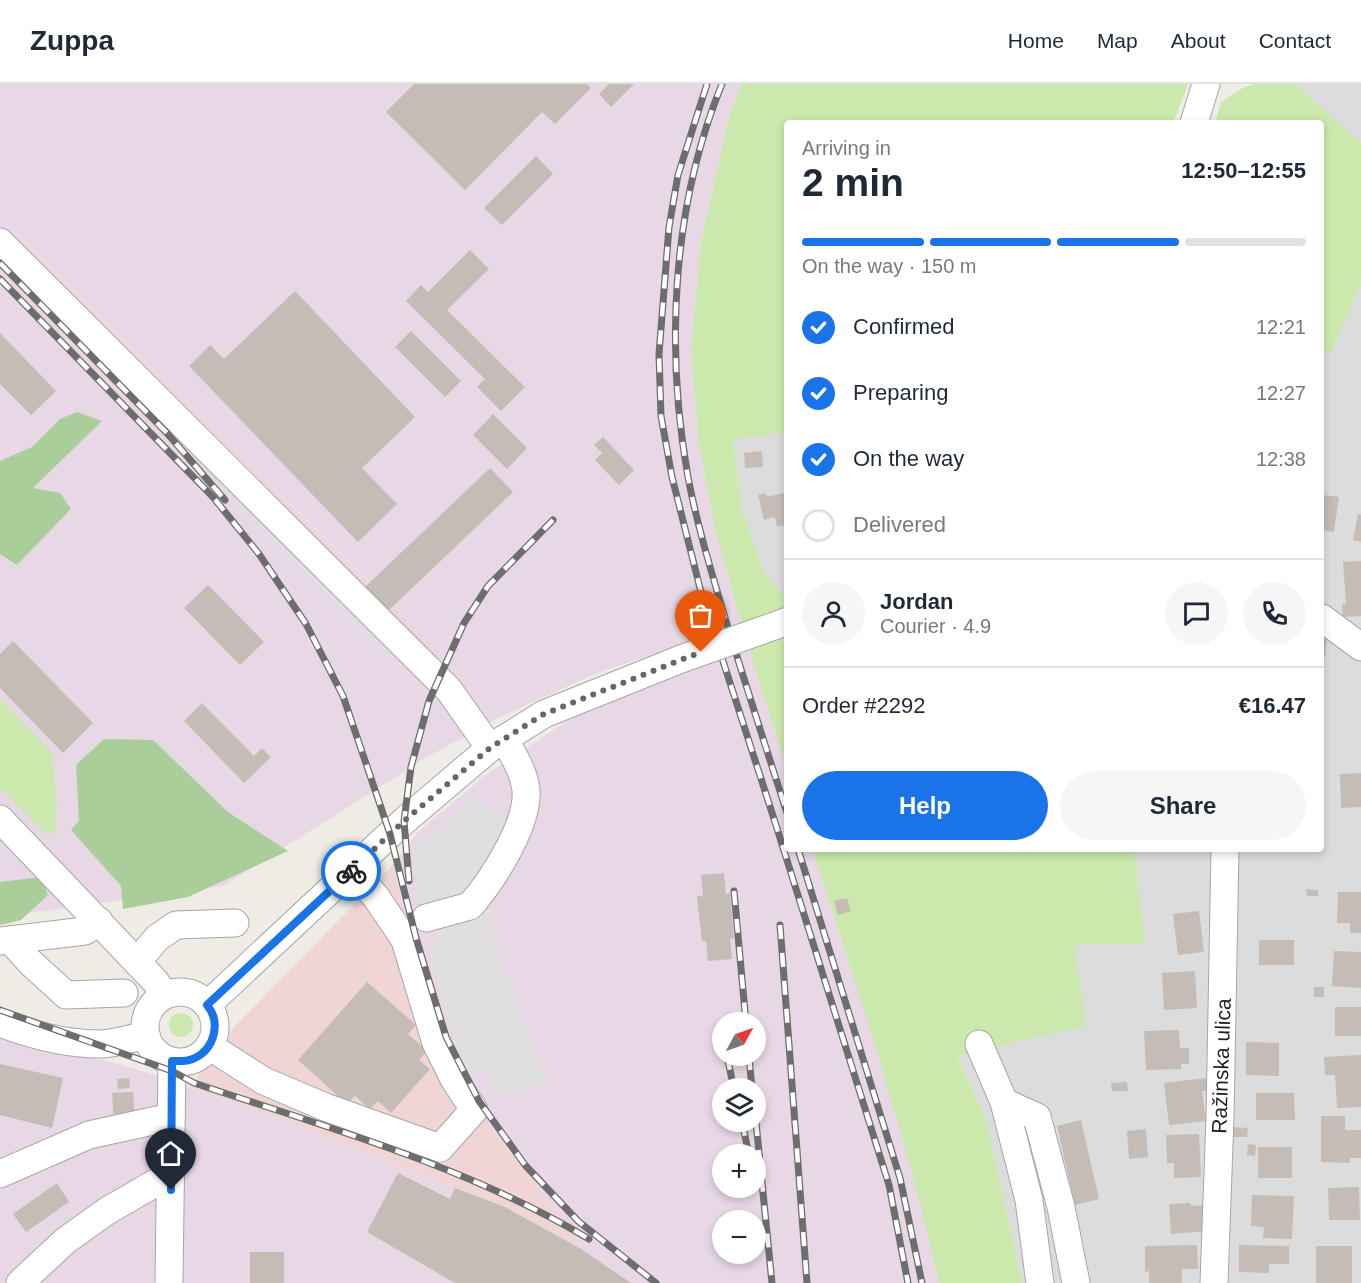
<!DOCTYPE html>
<meta charset="utf-8">
<style>
:root{--surface:#fff;--page:#f6f6f7;--text:#1f2937;--muted:#747a83;--line:#e0e1e3;--accent:#1a73e8}
body{margin:0;font-family:Arial,sans-serif;background:var(--page);color:var(--text);height:100vh;display:flex;flex-direction:column;font-size:22px;white-space:nowrap}
*{box-sizing:border-box;margin:0}
p{font-size:20px;color:var(--muted)}
.icon{flex:none;width:33px;height:33px;fill:none;stroke:currentColor;stroke-width:2;stroke-linecap:round;stroke-linejoin:round}
.map{position:relative;flex:1;overflow:hidden}
.details{position:absolute;left:784px;top:36px;width:540px;height:732px;display:flex;flex-direction:column;background:var(--surface);border-radius:6px;box-shadow:0 3px 9px #0003}
.details>*{flex:none}
.needle{width:39px;rotate:50deg}
.fabs{position:absolute;left:712px;top:928px;display:grid;gap:12px}
.fabs a{display:grid;place-items:center;width:54px;height:54px;border-radius:50%;background:var(--surface);box-shadow:0 3px 9px #0003;font-size:30px}
.pin{position:absolute;display:grid;place-items:center;width:51px;height:51px;color:#fff;margin:-62px -26px;border-radius:50% 50% 50% 0;rotate:-45deg;box-shadow:0 0 6px #0007}
.pin .icon{rotate:45deg}
.courier{position:absolute;display:grid;place-items:center;width:60px;height:60px;margin:-30px;border:4px solid #1a73e8;border-radius:50%;background:#fff;color:#222;box-shadow:0 2px 8px #0007}
.summary em{font-style:normal;font-weight:600}
.summary div{display:flex;flex-direction:column-reverse}
.summary{display:flex;align-items:center;justify-content:space-between;height:102px;padding:0 18px}
h1{font-size:39px;font-weight:600;line-height:45px}
.bar{display:grid;grid-template-columns:repeat(4,1fr);gap:9px 6px;align-content:center;height:72px;padding:0 18px}
.bar i{height:8px;border-radius:4px;background:var(--line)}
.bar .selected{background:var(--accent)}
.bar p{grid-column:span 4}
.line{display:flex;align-items:center;gap:15px;padding:0 18px;border-top:2px solid var(--line)}
.line div{flex:1}
.round{display:grid;place-items:center;flex:none;width:63px;height:63px;border-radius:32px;background:var(--page)}
ol{padding:0 18px;list-style:none}
li{display:flex;align-items:center;gap:18px;height:66px}
li p{margin-inline-start:auto}
li .icon{padding:6px;border-radius:50%;background:var(--accent);color:#fff;stroke-width:4}
li:last-child{color:var(--muted)}
li i{width:33px;height:33px;border:3px solid var(--line);border-radius:50%}
.action{display:flex;gap:12px;margin-top:auto;padding:12px 18px}
.action a{flex:1;height:69px;border-radius:36px;background:var(--accent);color:#fff;font-size:24px;font-weight:600;line-height:69px;text-align:center}
.action a+a{background:var(--page);color:var(--text)}
header{display:flex;align-items:center;gap:36px;box-sizing:border-box;height:84px;padding:0 30px;background:var(--surface);border-bottom:2px solid var(--line)}
header strong{font-size:28px}
nav{display:flex;gap:33px;margin-inline-start:auto;font-size:21px}
.map>svg:first-child{display:block}
.residential{fill:#dddcdc}
.commercial{fill:#f0d5d5}
.industrial{fill:#e8d7e5;fill-rule:evenodd}
.grass{fill:#cbe9ac}
.forest{fill:#aace9a}
.parking{fill:#dfdfdf}
.building{fill:#c4bcb5}
.lines{fill:none;stroke-linecap:round;stroke-linejoin:round}
.minor-casing{stroke:#a6a6a6;stroke-width:29}
.minor{stroke:#fff;stroke-width:27}
.rail-casing{stroke:#6d6d6d;stroke-width:7}
.rail{stroke:#fff;stroke-width:4.5;stroke-dasharray:14;stroke-linecap:butt}
.minor-bridge-casing{stroke:#a6a6a6;stroke-width:29;stroke-linecap:butt}
.minor-bridge{stroke:#fff;stroke-width:27}
.done{stroke:#686764;stroke-width:6;stroke-dasharray:0 10.8}
.route{stroke:#1a73e8;stroke-width:8}
.labels{text-anchor:middle;dominant-baseline:central;stroke-width:4.5;stroke-linejoin:round;paint-order:stroke}
.street-label{font-size:21px;fill:#1f1f1f;stroke:#fff}
</style>
<header>
<strong>Zuppa</strong>
<nav><a>Home</a><a>Map</a><a>About</a><a>Contact</a></nav>
</header>
<div class="map">
<svg width="1361" height="1199" viewBox="0 0 1361 1199">
<rect width="100%" height="100%" fill="#efece5"/>
<!-- residential -->
<g class="residential">
<polygon points="1295,0 1361,0 1361,59"/>
<polygon points="1361,198 1361,1199 1022,1199 986,1036 957,970 1085,942 1074,860 1145,860 1134,765 1322,765 1322,268 1331,269"/>
<polygon points="787,348 787,518 763,486 741,423 733,354"/>
</g>
<!-- commercial -->
<polygon class="commercial" points="392,782 415,871 484,1036 532,1095 581,1165 503,1122 279,1034 190,1003 235,942"/>
<!-- industrial -->
<g class="industrial">
<polygon points="0,0 742,0 729,33 701,158 691,263 698,355 715,445 742,541 597,589 502,632 429,672 223,802 0,833"/>
<path d="M749,565L787,687L788,765H812L878,966L924,1133L939,1199H0V947L149,989L279,1034L503,1122L580,1164L532,1095L484,1036L462,997L415,871L392,782L417,749L487,690L567,637L605,617ZM723,939H756V972H723ZM723,1005H756V1038H723ZM723,1071H756V1104H723ZM723,1137H756V1170H723Z"/>
</g>
<!-- grass -->
<g class="grass">
<polygon points="742,0 1188,0 1173,39 788,39 787,348 733,355 741,423 763,486 787,518 787,525 742,541 715,445 698,355 691,263 701,158 729,33"/>
<polygon points="1254,0 1295,0 1361,59 1361,198 1331,270 1322,268 1322,39 1215,39 1221,18 1241,5"/>
<polygon points="787,551 787,687 749,565"/>
<polygon points="0,615 52,669 57,721 55,746 48,752 0,704"/>
<path d="M812,765H1134L1145,860H1074L1086,942L957,971L986,1036L1022,1199H939C906,1052 859,908 812,765Z"/>
<circle cx="181" cy="941" r="12"/>
</g>
<!-- forest -->
<g class="forest">
<polygon points="77,328 102,337 33,404 60,409 71,425 17,481 0,470 0,377 32,363 60,335"/>
<polygon points="104,655 153,656 228,728 288,767 188,813 123,825 121,802 71,746 79,737 76,681"/>
<polygon points="41,793 48,811 21,836 0,841 0,798"/>
</g>
<!-- parking -->
<polygon class="parking" points="476,714 524,750 497,799 491,824 494,859 547,997 499,1014 485,984 468,990 450,943 428,865 439,857 435,847 422,844 411,766"/>
<!-- building -->
<g class="building">
<polygon points="414,0 587,0 591,4 555,40 542,28 465,106 386,28"/>
<polygon points="609,0 634,0 611,23 599,10"/>
<polygon points="536,72 553,90 502,141 484,124"/>
<polygon points="470,166 489,185 447,226 525,303 501,327 477,303 485,295 406,217 421,201 428,208"/>
<polygon points="295,207 415,333 362,384 397,420 358,458 189,282 210,261 224,275"/>
<polygon points="411,247 461,297 445,313 395,263"/>
<polygon points="0,249 56,307 31,331 0,300"/>
<polygon points="493,330 527,364 507,385 473,351"/>
<polygon points="603,353 634,386 619,401 595,376 602,369 594,361"/>
<polygon points="762,367 763,383 745,384 744,369"/>
<polygon points="490,384 513,408 387,528 364,504"/>
<polygon points="788,408 788,440 777,443 775,433 764,436 758,411 766,409 767,413"/>
<polygon points="1322,411 1339,413 1334,448 1322,446"/>
<polygon points="1358,430 1361,431 1361,458 1353,456"/>
<polygon points="1361,477 1361,532 1343,533 1342,520 1346,520 1343,478"/>
<polygon points="208,501 264,558 240,581 184,524"/>
<polygon points="1322,553 1327,554 1325,573 1322,573"/>
<polygon points="13,557 93,639 63,669 0,604 0,570"/>
<polygon points="202,619 254,672 262,664 271,673 244,699 184,637"/>
<polygon points="1361,689 1361,723 1341,724 1340,690"/>
<polygon points="724,789 726,810 730,809 734,854 730,855 732,875 708,877 706,857 702,857 697,812 703,812 701,791"/>
<polygon points="1306,805 1318,806 1318,812 1307,812"/>
<polygon points="1338,808 1361,808 1361,849 1350,849 1350,839 1337,839"/>
<polygon points="847,814 851,827 838,831 834,817"/>
<polygon points="1199,827 1204,868 1178,871 1173,830"/>
<rect x="1259" y="856" width="35" height="25"/>
<polygon points="1334,867 1361,868 1361,904 1332,902"/>
<polygon points="1195,887 1197,924 1164,926 1162,889"/>
<polygon points="367,898 416,941 408,950 427,967 419,976 430,985 391,1029 378,1017 370,1025 355,1012 347,1020 298,976"/>
<rect x="1314" y="903" width="10" height="10"/>
<rect x="1335" y="923" width="26" height="29"/>
<polygon points="1179,946 1180,964 1189,964 1189,980 1181,980 1181,985 1146,986 1144,947"/>
<polygon points="1246,958 1279,959 1279,992 1246,991"/>
<polygon points="1361,971 1361,1023 1337,1024 1335,991 1325,991 1324,973"/>
<polygon points="0,980 63,994 52,1044 0,1031"/>
<polygon points="129,994 130,1004 118,1005 117,995"/>
<polygon points="1206,994 1207,1007 1202,1007 1206,1037 1169,1041 1164,999"/>
<polygon points="1127,998 1128,1007 1112,1007 1111,999"/>
<polygon points="133,1008 135,1036 114,1038 112,1009"/>
<polygon points="1256,1009 1294,1009 1295,1036 1256,1036"/>
<polygon points="1321,1032 1345,1032 1345,1046 1361,1046 1361,1074 1350,1074 1350,1079 1321,1078"/>
<polygon points="1081,1036 1099,1115 1075,1121 1057,1042"/>
<polygon points="1231,1043 1248,1044 1247,1053 1231,1053"/>
<polygon points="1146,1045 1148,1073 1129,1075 1127,1047"/>
<polygon points="1199,1050 1201,1093 1174,1094 1174,1079 1167,1079 1166,1051"/>
<polygon points="1248,1060 1256,1061 1255,1072 1247,1071"/>
<rect x="1258" y="1063" width="34" height="31"/>
<polygon points="398,1089 450,1115 455,1104 503,1122 581,1165 631,1199 455,1199 367,1148"/>
<polygon points="57,1099 69,1118 26,1148 13,1130"/>
<polygon points="1359,1103 1360,1136 1329,1136 1328,1104"/>
<polygon points="1252,1111 1294,1112 1292,1155 1263,1154 1264,1143 1251,1142"/>
<polygon points="1190,1119 1191,1122 1204,1121 1207,1147 1171,1150 1169,1120"/>
<polygon points="1197,1161 1198,1185 1182,1185 1182,1199 1149,1199 1149,1187 1145,1188 1145,1162"/>
<polygon points="1239,1161 1289,1162 1289,1180 1269,1180 1269,1189 1239,1188"/>
<rect x="1316" y="1162" width="36" height="37"/>
<rect x="250" y="1168" width="34" height="31"/>
</g>
<g class="lines">
<defs>
<g id="minor">
<polyline points="1194,39 1206,0"/>
<polyline points="0,158 449,606 490,664"/>
<polyline points="1322,534 1361,563"/>
<polyline points="760,547 788,537"/>
<polyline points="0,735 155,897 165,911"/>
<path d="M426,834L470,822C492,797 529,740 526,706C524,687 513,671 504,655"/>
<polyline points="10,856 31,879 66,911 124,909"/>
<polyline points="0,857 85,847 99,837"/>
<polyline points="137,878 157,854 176,841 235,839"/>
<circle cx="180" cy="943" r="35"/>
<polyline points="207,921 404,737 490,664 544,630 681,575"/>
<path d="M0,939C32,951 66,960 100,960C115,960 132,954 146,951"/>
<polyline points="979,960 1004,1018 1029,1116 1040,1199"/>
<polyline points="209,962 264,997 325,1023 440,1064 474,1026 454,995 436,959 405,856 376,813 352,786"/>
<polyline points="1004,1018 1037,1033 1061,1123 1076,1199"/>
<polyline points="0,1090 89,1051 171,1033"/>
<polyline points="20,1199 65,1157 107,1127 171,1090"/>
<polyline points="169,1199 172,977"/>
<polyline points="1214,1199 1220,1033 1225,765"/>
</g>
</defs>
<!-- minor casing -->
<use href="#minor" class="minor-casing"/>
<!-- minor -->
<use href="#minor" class="minor"/>
<defs>
<g id="rail">
<polyline points="707,0 678,91 669,143 659,270 661,332 672,393 702,512 775,738 889,1101 908,1199"/>
<path d="M722,0C672,122 665,264 688,393C697,441 712,490 726,537C746,602 767,667 788,732"/>
<polyline points="0,179 166,348 225,416"/>
<polyline points="0,195 213,413 259,470 306,540 343,612 390,750 416,854 446,953 479,1017 525,1081 578,1137 656,1199"/>
<polyline points="798,765 900,1094 922,1199"/>
<polyline points="409,797 404,737 411,683 429,617 464,539 488,502 553,436"/>
<polyline points="734,807 746,939"/>
<polyline points="780,841 807,1199"/>
<path d="M0,926L172,987L194,999C329,1044 466,1082 589,1155"/>
<polyline points="727,972 734,1005"/>
<polyline points="749,972 752,1005"/>
<polyline points="742,1038 749,1071"/>
<polyline points="756,1038 772,1199"/>
</g>
</defs>
<!-- rail casing -->
<use href="#rail" class="rail-casing"/>
<!-- rail -->
<use href="#rail" class="rail"/>
<defs>
<polyline id="minor-bridge" points="681,575 760,547"/>
</defs>
<!-- minor-bridge casing -->
<use href="#minor-bridge" class="minor-bridge-casing"/>
<!-- minor-bridge -->
<use href="#minor-bridge" class="minor-bridge"/>
</g>
<g class="lines">
<!-- done -->
<polyline class="done" points="351,787 404,737 490,664 544,630 701,568"/>
<!-- route -->
<path class="route" d="M171,1106L172,977C180,977 188,978 195,974C215,964 221,938 207,921L351,787"/>
</g>
<g class="labels">
<!-- street labels -->
<g class="street-label">
<text transform="translate(1221 982) rotate(-88)">Ražinska ulica</text>
</g>
</g>
</svg>
<div class="fabs">
<a><svg class="needle" viewBox="-14 -14 28 28"><path d="M0-13l5 13h-10z" fill="#e53935"/><path d="M0 13l5-13h-10z" fill="#747a83"/></svg></a>
<a><svg class="icon" aria-label="layers" viewBox="0 0 24 24"><path d="M12 4l9 5-9 5-9-5zM3 14l9 5 9-5"/></svg></a>
<a>+</a>
<a>−</a>
</div>
<div class="pin" style="left:701px;top:568px;background:#ea580c"><svg class="icon" aria-label="bag" viewBox="0 0 24 24"><path d="M5 8h14l-1 12H6zM9 8a3 3 0 0 1 6 0"/></svg></div>
<div class="pin" style="left:171px;top:1106px;background:#1f2937"><svg class="icon" aria-label="home" viewBox="0 0 24 24"><path d="M3 11l9-7 9 7M6 9v11h12V9"/></svg></div>
<div class="courier" style="left:351px;top:787px"><svg class="icon" aria-label="bike" viewBox="0 0 24 24"><circle cx="6" cy="16" r="4"/><circle cx="18" cy="16" r="4"/><path d="M6 16l4-8h5l3 8M10 8l3 8H6M13 5h3"/></svg></div>
<section class="details">
<div class="summary"><div><h1>2 min</h1><p>Arriving in</p></div><em>12:50–12:55</em></div>
<div class="bar"><i class="selected"></i><i class="selected"></i><i class="selected"></i><i></i><p>On the way · 150 m</p></div>
<ol>
<li><svg class="icon" aria-label="check" viewBox="0 0 24 24"><path d="M5 12l5 5 9-10"/></svg>Confirmed<p>12:21</p></li>
<li><svg class="icon" aria-label="check" viewBox="0 0 24 24"><path d="M5 12l5 5 9-10"/></svg>Preparing<p>12:27</p></li>
<li><svg class="icon" aria-label="check" viewBox="0 0 24 24"><path d="M5 12l5 5 9-10"/></svg>On the way<p>12:38</p></li>
<li><i></i>Delivered</li>
</ol>
<div class="line" style="height:108px"><a class="round"><svg class="icon" aria-label="person" viewBox="0 0 24 24"><circle cx="12" cy="8" r="4"/><path d="M4 21q1-7 8-7t8 7"/></svg></a><div><b>Jordan</b><p>Courier · 4.9</p></div><a class="round"><svg class="icon" aria-label="chat" viewBox="0 0 24 24"><path d="M4 5h16v11H9l-5 4z"/></svg></a><a class="round"><svg class="icon" aria-label="phone" viewBox="0 0 24 24"><path d="M5 4h4l2 5-3 2q2 4 5 5l2-3 5 2v4C11 20 4 13 5 4z"/></svg></a></div>
<div class="line" style="height:78px"><div>Order #2292</div><b>€16.47</b></div>
<div class="action"><a>Help</a><a>Share</a></div>
</section>
</div>
